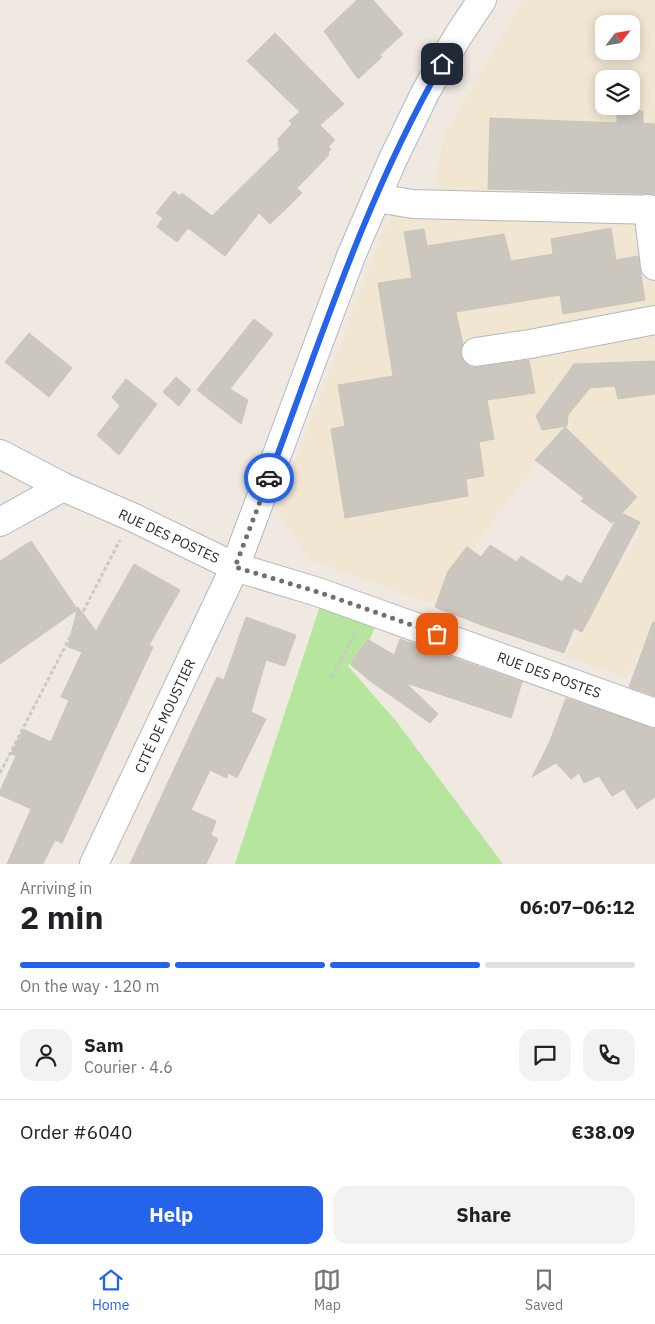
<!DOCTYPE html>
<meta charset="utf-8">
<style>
:root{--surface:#fff;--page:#f2f2f2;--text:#202124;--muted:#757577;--line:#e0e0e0;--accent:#2563eb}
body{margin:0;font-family:"IBM Plex Sans",sans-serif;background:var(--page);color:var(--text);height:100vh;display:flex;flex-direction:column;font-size:19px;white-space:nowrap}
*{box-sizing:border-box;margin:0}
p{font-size:16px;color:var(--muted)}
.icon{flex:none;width:28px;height:28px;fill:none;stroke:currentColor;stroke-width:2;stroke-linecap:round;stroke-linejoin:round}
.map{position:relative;height:864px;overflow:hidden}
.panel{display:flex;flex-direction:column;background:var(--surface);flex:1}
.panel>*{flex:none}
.needle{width:32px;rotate:59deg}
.tools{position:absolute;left:595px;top:15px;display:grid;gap:10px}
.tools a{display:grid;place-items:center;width:45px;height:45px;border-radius:10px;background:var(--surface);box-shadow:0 2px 12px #0003;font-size:25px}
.pin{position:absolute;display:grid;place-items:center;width:42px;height:42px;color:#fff;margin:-21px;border-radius:10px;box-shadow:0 2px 8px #0006}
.courier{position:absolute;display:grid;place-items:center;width:50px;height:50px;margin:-25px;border:4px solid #2563eb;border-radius:50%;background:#fff;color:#222;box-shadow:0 1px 6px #0007}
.summary em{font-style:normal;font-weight:800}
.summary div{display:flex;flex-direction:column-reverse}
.summary{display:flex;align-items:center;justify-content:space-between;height:85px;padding:0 20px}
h1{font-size:32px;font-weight:800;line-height:38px}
.bar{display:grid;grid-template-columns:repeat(4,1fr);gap:8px 5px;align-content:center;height:60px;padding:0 20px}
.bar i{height:6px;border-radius:4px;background:var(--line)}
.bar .active{background:var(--accent)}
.bar p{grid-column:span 4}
.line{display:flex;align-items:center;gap:12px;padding:0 20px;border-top:1px solid var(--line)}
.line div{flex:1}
.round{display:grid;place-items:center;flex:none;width:52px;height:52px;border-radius:15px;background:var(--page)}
.cta{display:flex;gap:10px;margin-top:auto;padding:10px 20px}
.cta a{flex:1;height:58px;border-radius:15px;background:var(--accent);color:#fff;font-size:20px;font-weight:800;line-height:58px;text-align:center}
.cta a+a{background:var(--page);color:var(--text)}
.tab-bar{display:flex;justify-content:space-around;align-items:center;height:70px;border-top:1px solid var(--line);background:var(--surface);font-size:14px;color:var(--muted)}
.tab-bar a{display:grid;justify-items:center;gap:2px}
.tab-bar .active{color:var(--accent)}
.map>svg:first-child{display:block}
.education{fill:#f0e6d1;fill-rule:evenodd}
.green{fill:#b6e59e}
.building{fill:#cbc7bf;stroke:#cbc5ba}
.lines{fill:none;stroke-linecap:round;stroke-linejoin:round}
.minor-casing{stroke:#b4b7c1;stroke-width:30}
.path{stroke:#c9c9c9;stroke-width:3;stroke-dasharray:4 2.5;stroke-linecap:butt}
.minor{stroke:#fff;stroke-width:28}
.done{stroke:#726f6d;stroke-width:5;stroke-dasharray:0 9}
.route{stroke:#2563eb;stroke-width:6}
.labels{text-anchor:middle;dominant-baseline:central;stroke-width:4;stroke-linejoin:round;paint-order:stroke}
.street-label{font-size:14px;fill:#2e2e2e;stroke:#fff}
</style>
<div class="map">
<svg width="655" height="864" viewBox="0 0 655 864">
<rect width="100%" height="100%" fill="#efe9e1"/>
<!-- education -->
<path class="education" d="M523,0H655V622L627,678L565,656L640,534L545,451L432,604L309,559L276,511L382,233L395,213L429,211L444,135ZM604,24H631V51H604ZM604,79H631V106H604Z"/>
<!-- green -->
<polygon class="green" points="320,606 375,627 370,639 366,639 348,666 396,721 503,864 235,864"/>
<!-- building -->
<g class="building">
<polygon points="357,0 373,0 403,34 380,55 382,57 358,79 324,31"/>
<polygon points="275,33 344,104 320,125 335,140 328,147 331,149 328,153 329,155 297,188 302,193 292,203 270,224 259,213 225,256 188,228 177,242 157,227 163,218 156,213 174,191 180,196 182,193 212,216 279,150 278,139 292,124 289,121 300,112 247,61"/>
<polygon points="617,110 643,111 643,123 655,124 655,194 488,189 490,118 617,123"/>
<polygon points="611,228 616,260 638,256 645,300 563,314 560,295 456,312 463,345 461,355 464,362 471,367 478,367 529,360 535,393 487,400 494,439 479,442 484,476 466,479 468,496 345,518 331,429 345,426 338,385 393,376 378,283 412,278 404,232 424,229 427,246 504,234 511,261 553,254 551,239"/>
<polygon points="254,319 273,334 230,389 248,400 241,424 197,390"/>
<polygon points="29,333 72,368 49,397 5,362"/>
<polygon points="655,361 655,394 618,399 615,386 590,388 568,415 567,426 542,430 536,416 574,364"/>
<polygon points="176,377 191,390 179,406 163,392"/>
<polygon points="126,379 157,404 119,455 97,435 120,406 112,397"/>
<polygon points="565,427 637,497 622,513 640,522 582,632 574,628 564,653 484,626 435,607 448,571 467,547 481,557 490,545 517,562 521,556 562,582 567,575 581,584 617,518 612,523 581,501 584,498 535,460"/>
<polygon points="31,541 77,609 78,607 96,631 134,564 180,590 149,645 153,647 62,843 55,840 43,864 7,864 31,809 0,795 0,791 16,756 11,754 23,729 51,742 69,700 61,697 82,652 68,647 77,610 0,664 0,561"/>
<polygon points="246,617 296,635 285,666 266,660 251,712 266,719 237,778 228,773 227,778 210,770 191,810 216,821 211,835 218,839 206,864 130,864 217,677 224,680"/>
<polygon points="653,622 655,623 655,696 629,687"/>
<polygon points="367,639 394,655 400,639 522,682 511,718 406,683 438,714 430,723 370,681 350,664"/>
<polygon points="566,698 655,728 655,797 637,809 624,789 612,796 599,776 584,783 579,773 571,779 556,763 532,777 550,741"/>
</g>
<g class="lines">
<defs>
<g id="minor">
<polyline points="376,198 413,204 655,210"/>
<polyline points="648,209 655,266"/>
<polyline points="476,352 530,344 655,320"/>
<polyline points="0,454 63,487 132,517 235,567 318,592 655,713"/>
<polyline points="0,522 63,487"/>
<polyline points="94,864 235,567 351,256 393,159 426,91 458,36 482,0"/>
</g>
</defs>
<!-- minor casing -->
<use href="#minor" class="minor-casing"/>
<!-- path -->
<g class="path">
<polyline points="332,677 356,632"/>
<polyline points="0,773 120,540"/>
</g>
<!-- minor -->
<use href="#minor" class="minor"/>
</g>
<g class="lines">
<!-- done -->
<polyline class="done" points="269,478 235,567 318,592 437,634"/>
<!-- route -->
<path class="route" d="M269,478C321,338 367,194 442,64"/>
</g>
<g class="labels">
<!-- street labels -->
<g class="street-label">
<text transform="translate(169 536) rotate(25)">RUE DES POSTES</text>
<text transform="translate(549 675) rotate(20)">RUE DES POSTES</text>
<text transform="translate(165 716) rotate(-65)">CITÉ DE MOUSTIER</text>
</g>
</g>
</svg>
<div class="tools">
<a><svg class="needle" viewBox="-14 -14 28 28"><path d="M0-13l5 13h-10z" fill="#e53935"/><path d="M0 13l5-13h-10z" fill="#757577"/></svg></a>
<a><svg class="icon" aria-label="layers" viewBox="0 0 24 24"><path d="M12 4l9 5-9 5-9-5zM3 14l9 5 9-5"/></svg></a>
</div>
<div class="pin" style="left:437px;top:634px;background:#ea580c"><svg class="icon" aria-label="bag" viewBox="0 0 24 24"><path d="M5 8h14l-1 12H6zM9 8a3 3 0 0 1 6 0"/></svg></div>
<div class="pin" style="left:442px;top:64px;background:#1f2937"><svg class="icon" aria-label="home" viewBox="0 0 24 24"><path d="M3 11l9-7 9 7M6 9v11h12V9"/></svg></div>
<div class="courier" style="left:269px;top:478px"><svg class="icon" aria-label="car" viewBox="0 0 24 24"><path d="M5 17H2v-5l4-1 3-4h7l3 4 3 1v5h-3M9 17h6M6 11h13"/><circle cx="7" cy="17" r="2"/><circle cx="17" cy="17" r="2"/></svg></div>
</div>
<section class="panel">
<div class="summary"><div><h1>2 min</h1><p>Arriving in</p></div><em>06:07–06:12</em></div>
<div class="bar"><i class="active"></i><i class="active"></i><i class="active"></i><i></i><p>On the way · 120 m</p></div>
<div class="line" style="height:90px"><a class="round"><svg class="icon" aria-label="person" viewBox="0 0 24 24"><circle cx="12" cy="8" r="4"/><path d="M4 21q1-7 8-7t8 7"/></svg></a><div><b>Sam</b><p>Courier · 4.6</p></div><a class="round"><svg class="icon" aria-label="chat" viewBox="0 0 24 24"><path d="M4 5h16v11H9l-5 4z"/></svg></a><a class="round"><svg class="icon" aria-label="phone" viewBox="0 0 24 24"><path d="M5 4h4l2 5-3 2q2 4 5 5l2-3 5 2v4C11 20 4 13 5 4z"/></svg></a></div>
<div class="line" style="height:65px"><div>Order #6040</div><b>€38.09</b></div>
<div class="cta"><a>Help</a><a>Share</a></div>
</section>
<nav class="tab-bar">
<a class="active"><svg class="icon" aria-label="home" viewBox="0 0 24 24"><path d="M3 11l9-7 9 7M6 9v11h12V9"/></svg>Home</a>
<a><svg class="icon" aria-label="map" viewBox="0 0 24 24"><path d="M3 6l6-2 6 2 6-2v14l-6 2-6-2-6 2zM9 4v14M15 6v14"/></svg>Map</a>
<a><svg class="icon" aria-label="saved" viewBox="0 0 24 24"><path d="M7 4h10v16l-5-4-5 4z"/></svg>Saved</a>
</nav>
